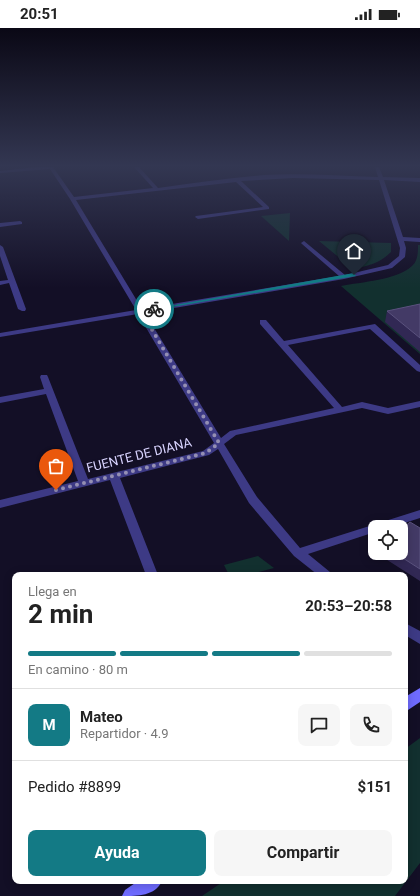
<!DOCTYPE html>
<html lang="es">
<meta charset="utf-8">
<style>
:root{--surface:#fff;--page:#f6f6f6;--text:#222;--muted:#767676;--line:#e0e0e0;--accent:#137a85}
body{margin:0;font-family:Roboto,sans-serif;background:var(--page);color:var(--text);height:100vh;display:flex;flex-direction:column;font-size:15px;white-space:nowrap}
*{box-sizing:border-box;margin:0}
p{font-size:13px;color:var(--muted)}
.icon{flex:none;width:22px;height:22px;fill:none;stroke:currentColor;stroke-width:2;stroke-linecap:round;stroke-linejoin:round}
.map{position:relative;flex:1;overflow:hidden}
.side{position:absolute;left:12px;top:544px;width:396px;height:312px;display:flex;flex-direction:column;background:var(--surface);border-radius:8px;box-shadow:0 2px 10px #0003}
.side>*{flex:none}
.fabs{position:absolute;left:368px;top:492px;display:grid;gap:8px}
.fabs a{display:grid;place-items:center;width:40px;height:40px;border-radius:8px;background:var(--surface);box-shadow:0 2px 10px #0003;font-size:20px}
.pin{position:absolute;display:grid;place-items:center;width:34px;height:34px;color:#fff;margin:-41px -17px;border-radius:50% 50% 50% 0;rotate:-45deg;box-shadow:0 0 4px #0007}
.pin .icon{rotate:45deg}
.courier{position:absolute;display:grid;place-items:center;width:40px;height:40px;margin:-20px;border:3px solid #137a85;border-radius:50%;background:#fff;color:#222;box-shadow:0 1px 5px #0007}
.summary em{font-style:normal;font-weight:700}
.summary div{display:flex;flex-direction:column-reverse}
.summary{display:flex;align-items:center;justify-content:space-between;height:68px;padding:0 16px}
h1{font-size:26px;font-weight:700;line-height:30px}
.bar{display:grid;grid-template-columns:repeat(4,1fr);gap:6px 4px;align-content:center;height:48px;padding:0 16px}
.bar i{height:5px;border-radius:3px;background:var(--line)}
.bar .current{background:var(--accent)}
.bar p{grid-column:span 4}
.line{display:flex;align-items:center;gap:10px;padding:0 16px;border-top:1px solid var(--line)}
.line div{flex:1}
.round{display:grid;place-items:center;flex:none;width:42px;height:42px;border-radius:8px;background:var(--page)}
.cta{display:flex;gap:8px;margin-top:auto;padding:8px 16px}
.cta a{flex:1;height:46px;border-radius:8px;background:var(--accent);color:#fff;font-size:16px;font-weight:700;line-height:46px;text-align:center}
.cta a+a{background:var(--page);color:var(--text)}
.status{display:flex;justify-content:space-between;align-items:center;height:28px;padding:0 20px;background:var(--surface);direction:ltr}
.status svg{height:11px;fill:currentColor}
.map>svg:first-child{display:block}
.green{fill:#12302f}
.lines{fill:none;stroke-linecap:round;stroke-linejoin:round}
.street{fill:#3d3a85;fill-rule:evenodd}
.secondary{fill:#6f6bff;fill-rule:evenodd}
.wall{fill:#312854}
.building{fill:#433a66;stroke:#5a527e}
.route{fill:#137a85}
.done{stroke:#948fb3;stroke-width:4;stroke-dasharray:0 7.2}
.labels{text-anchor:middle;dominant-baseline:central;stroke-width:3;stroke-linejoin:round;paint-order:stroke}
.street-label{font-size:13px;fill:#d9d4ff;stroke:#130f26}
</style>
<div class="status"><b>20:51</b><svg viewBox="0 0 49 12"><path d="M0 12V9h3v3zM5 12V6h3v6zM10 12V3h3v9zM15 12V0h3v12zM26 1h20v11H26zM47 4h2v5h-2z"/></svg></div>
<div class="map">
<svg width="420" height="868" viewBox="0 0 420 868">
<rect width="100%" height="100%" fill="#130f26"/>
<!-- green -->
<g class="green">
<polygon points="290,185 289,213 261,188"/>
<path d="M319,213L391,215V224C380,235 368,238 353,241Z"/>
<path d="M418,217H420V326L341,258C361,254 397,252 412,238C418,233 418,224 418,217Z"/>
<polygon points="258,528 274,540 247,547 229,547 224,537"/>
<polygon points="420,710 420,835 395,868 202,868 224,853 405,853 405,721"/>
</g>
<g class="lines">
<!-- street -->
<g class="street">
<path d="M37,139H53L74,169L153,160L134,139H139L158,160C194,155 229,150 264,147C302,145 340,148 378,149L375,139H379L383,149L420,150V154L384,152L403,209L420,210V214L404,213L406,220L405,229L392,240L344,251L145,285L221,410L230,403L334,380L260,296V292H266L284,313L375,296L420,337V344L417,343L370,301L288,317L342,379L362,374L388,380L420,373V379L388,386L362,380L236,407L224,416L257,469L300,520L420,482V490L392,499H375V504L308,526L330,544L332,547H318L294,528L249,475L218,421L209,427L120,450L158,547H146L110,452L0,480V472L78,453L46,366L0,375V369L44,361L40,349L41,347H47L48,349L88,451L203,423L214,415L138,286L0,309V305L136,282L70,171L50,141L0,145V143ZM293,150L379,152L400,220L399,228L388,237L345,247L304,213L301,215L302,216L339,248L142,281L76,172L236,154L263,179L196,188L195,189L198,191L269,181V179L241,153Z"/>
<polygon points="20,193 22,194 22,196 0,199 0,195"/>
<polygon points="0,217 3,219 26,281 25,283 22,283 18,281 9,255 0,257 0,253 8,252 0,228"/>
<polygon points="405,595 420,603 420,616 405,607"/>
</g>
<!-- secondary -->
<g class="secondary">
<polygon points="420,660 420,674 405,684 405,669"/>
<path d="M138,853H162C155,868 138,868 122,868L125,862Z"/>
</g>
</g>
<!-- wall -->
<g class="wall">
<polygon points="420,276 420,324 385,294 387,283"/>
<polygon points="420,500 420,553 381,528 382,525 401,525"/>
</g>
<!-- building -->
<g class="building">
<polygon points="420,276 420,310 387,283"/>
<polygon points="410,494 420,500 420,541 395,525 401,525 401,502"/>
</g>
<!-- sky -->
<linearGradient id="sky" x2="0" y2="1"><stop stop-color="#0a0815"/><stop offset="0.53" stop-color="#333752"/><stop offset="1" stop-color="#333752" stop-opacity="0"/></linearGradient>
<rect width="420" height="260" fill="url(#sky)"/>
<!-- route -->
<polygon class="route" points="354,245 356,248 154,282 152,281"/>
<g class="lines">
<!-- done -->
<polyline class="done" points="56,462 206,425 219,415 141,283 154,281"/>
</g>
<g class="labels">
<!-- street labels -->
<g class="street-label">
<text transform="translate(139 427) rotate(-14)">FUENTE DE DIANA</text>
</g>
</g>
</svg>
<div class="fabs">
<a><svg class="icon" aria-label="locate" viewBox="0 0 24 24"><circle cx="12" cy="12" r="6"/><path d="M12 2v4M12 18v4M2 12h4M18 12h4"/></svg></a>
</div>
<div class="pin" style="left:56px;top:462px;background:#ea580c"><svg class="icon" aria-label="bag" viewBox="0 0 24 24"><path d="M5 8h14l-1 12H6zM9 8a3 3 0 0 1 6 0"/></svg></div>
<div class="pin" style="left:354px;top:247px;background:#1f2937"><svg class="icon" aria-label="home" viewBox="0 0 24 24"><path d="M3 11l9-7 9 7M6 9v11h12V9"/></svg></div>
<div class="courier" style="left:154px;top:281px"><svg class="icon" aria-label="bike" viewBox="0 0 24 24"><circle cx="6" cy="16" r="4"/><circle cx="18" cy="16" r="4"/><path d="M6 16l4-8h5l3 8M10 8l3 8H6M13 5h3"/></svg></div>
<section class="side">
<div class="summary"><div><h1>2 min</h1><p>Llega en</p></div><em>20:53–20:58</em></div>
<div class="bar"><i class="current"></i><i class="current"></i><i class="current"></i><i></i><p>En camino · 80 m</p></div>
<div class="line" style="height:72px"><b class="round" style="background:var(--accent);color:#fff">M</b><div><b>Mateo</b><p>Repartidor · 4.9</p></div><a class="round"><svg class="icon" aria-label="chat" viewBox="0 0 24 24"><path d="M4 5h16v11H9l-5 4z"/></svg></a><a class="round"><svg class="icon" aria-label="phone" viewBox="0 0 24 24"><path d="M5 4h4l2 5-3 2q2 4 5 5l2-3 5 2v4C11 20 4 13 5 4z"/></svg></a></div>
<div class="line" style="height:52px"><div>Pedido #8899</div><b>$151</b></div>
<div class="cta"><a>Ayuda</a><a>Compartir</a></div>
</section>
</div>
